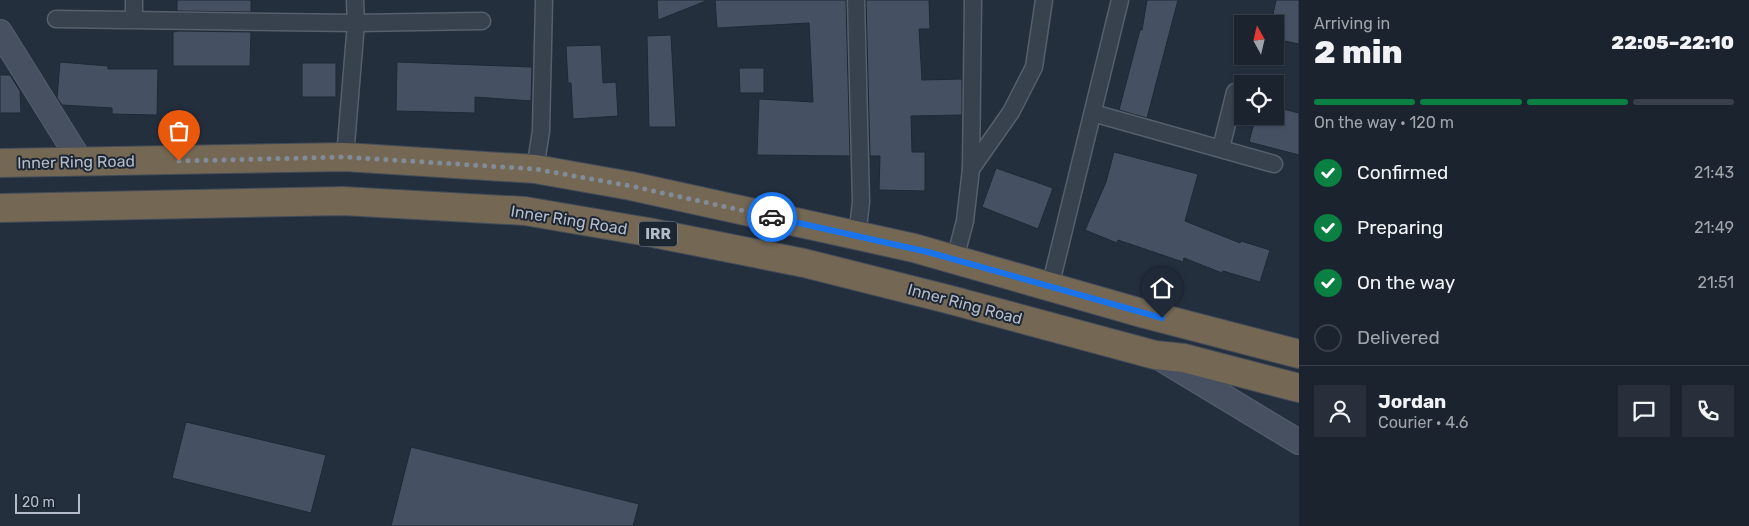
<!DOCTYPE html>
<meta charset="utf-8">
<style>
:root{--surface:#1b232e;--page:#282f3a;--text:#f1f3f6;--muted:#a0a4aa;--line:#39404a;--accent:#0b8043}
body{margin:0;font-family:Rubik,sans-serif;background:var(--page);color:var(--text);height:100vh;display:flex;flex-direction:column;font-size:19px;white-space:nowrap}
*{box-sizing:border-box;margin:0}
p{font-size:16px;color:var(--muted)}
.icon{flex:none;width:28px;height:28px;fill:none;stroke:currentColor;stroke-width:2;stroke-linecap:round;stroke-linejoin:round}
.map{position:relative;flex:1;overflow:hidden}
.sheet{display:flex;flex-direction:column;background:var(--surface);width:450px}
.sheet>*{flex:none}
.needle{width:32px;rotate:352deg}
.buttons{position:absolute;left:1234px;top:15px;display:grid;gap:10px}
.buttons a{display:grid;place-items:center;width:50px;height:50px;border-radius:0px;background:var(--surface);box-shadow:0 1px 4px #0004,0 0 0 1px var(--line);font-size:25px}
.scale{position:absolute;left:15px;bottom:12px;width:65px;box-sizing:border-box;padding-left:5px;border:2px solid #b4bcc9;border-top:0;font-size:14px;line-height:18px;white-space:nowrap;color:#b4bcc9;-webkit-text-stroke:4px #1d2633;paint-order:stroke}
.pin{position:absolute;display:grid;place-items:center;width:42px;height:42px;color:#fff;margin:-51px -21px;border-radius:50% 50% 50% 0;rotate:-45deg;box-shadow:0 0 5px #0007}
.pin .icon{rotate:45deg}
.courier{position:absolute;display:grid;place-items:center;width:50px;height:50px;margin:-25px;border:4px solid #1a73e8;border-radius:50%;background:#fff;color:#222;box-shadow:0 1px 6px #0007}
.overview em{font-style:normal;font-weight:800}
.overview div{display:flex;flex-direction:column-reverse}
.overview{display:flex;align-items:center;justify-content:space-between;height:85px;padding:0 15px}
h1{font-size:32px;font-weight:800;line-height:38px}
.bar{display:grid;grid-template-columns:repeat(4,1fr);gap:8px 5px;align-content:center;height:60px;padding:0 15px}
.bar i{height:6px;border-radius:4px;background:var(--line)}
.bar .selected{background:var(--accent)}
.bar p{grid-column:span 4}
.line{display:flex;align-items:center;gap:12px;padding:0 15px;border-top:1px solid var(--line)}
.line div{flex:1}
.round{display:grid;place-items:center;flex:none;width:52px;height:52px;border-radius:0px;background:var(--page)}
ol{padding:0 15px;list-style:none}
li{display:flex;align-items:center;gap:15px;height:55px}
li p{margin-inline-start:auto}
li .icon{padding:5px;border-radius:50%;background:var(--accent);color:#fff;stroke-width:4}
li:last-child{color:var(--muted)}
li i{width:28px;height:28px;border:2px solid var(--line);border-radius:50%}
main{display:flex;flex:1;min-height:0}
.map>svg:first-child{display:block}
.building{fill:#455162;stroke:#1f2835}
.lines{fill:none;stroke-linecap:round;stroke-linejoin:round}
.street-casing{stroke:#565f6c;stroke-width:19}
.secondary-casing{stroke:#565f6c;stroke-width:26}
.highway-casing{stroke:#434c59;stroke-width:30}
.street{stroke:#38414e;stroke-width:16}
.secondary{stroke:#465061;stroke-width:24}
.highway{stroke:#746855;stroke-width:28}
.done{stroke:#828b98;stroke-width:5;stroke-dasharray:0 9}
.route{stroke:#1a73e8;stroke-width:6}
.labels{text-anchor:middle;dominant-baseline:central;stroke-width:4;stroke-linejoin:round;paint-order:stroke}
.shield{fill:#1d2633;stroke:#878f9c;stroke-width:1}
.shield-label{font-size:15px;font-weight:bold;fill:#b4bcc9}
.street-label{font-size:16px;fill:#b4bcc9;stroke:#1d2633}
</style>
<main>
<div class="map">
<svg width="1299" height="526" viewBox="0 0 1299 526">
<rect width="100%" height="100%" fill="#242f3e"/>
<!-- building -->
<g class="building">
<polygon points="177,0 251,0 251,12 177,11"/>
<polygon points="657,0 706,0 706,1 658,20"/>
<polygon points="715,0 846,0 850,156 757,155 759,99 813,102 809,23 717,28"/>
<polygon points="866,0 929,0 930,29 919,29 922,80 962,79 962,115 911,116 912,152 925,152 925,191 879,190 880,156 870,156"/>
<polygon points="1147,0 1178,0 1147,118 1119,110 1140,30 1142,30"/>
<polygon points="1276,0 1299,0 1299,44 1275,39 1275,24 1271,24"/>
<polygon points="179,31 251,32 250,66 173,66 173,32"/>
<polygon points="671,35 676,127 649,127 647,36"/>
<polygon points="601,45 603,83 616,82 618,116 573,119 571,83 568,83 566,46"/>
<polygon points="60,62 108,66 108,69 158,69 157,115 112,114 112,108 62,105 57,98"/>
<polygon points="397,62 532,67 531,101 475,97 475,113 396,111"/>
<rect x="302" y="63" width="34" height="34"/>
<polygon points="739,68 764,68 764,93 740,93"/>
<polygon points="0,75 10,75 20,91 21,113 0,113"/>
<polygon points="1275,107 1299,113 1299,155 1249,142 1256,116 1275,116"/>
<polygon points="1114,152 1198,174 1185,221 1240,243 1241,241 1270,250 1260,282 1223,271 1222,273 1184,258 1183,262 1118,240 1117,243 1085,230 1106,182"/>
<polygon points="996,168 1053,188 1038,229 982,207"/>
<polygon points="186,422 326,455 311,513 172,478"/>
<polygon points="411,447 639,504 633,526 391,526"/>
</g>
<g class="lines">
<defs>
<g id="street">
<polyline points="856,0 861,202 857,236"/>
<polyline points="56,19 356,23 482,21"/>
<polyline points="134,19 134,0"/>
<polyline points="1093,113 1274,164"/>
<polyline points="1221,148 1235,92"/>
<polyline points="345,157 356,23 355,0"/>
<polyline points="535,169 541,131 544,0"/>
<polyline points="971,169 973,0"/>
<polyline points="955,259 965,221 971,169 1011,112 1034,67 1044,0"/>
<polyline points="1050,287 1120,0"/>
</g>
<g id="secondary">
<polyline points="0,32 81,162"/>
<polyline points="1155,355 1299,442"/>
</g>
<g id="highway">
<polyline points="0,163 345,157 535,169 631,186 914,248 1145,314 1299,354"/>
<polyline points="0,208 343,201 525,211 648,232 804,263 951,300 1155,355 1184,358 1299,388"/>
</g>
</defs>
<!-- street casing -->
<use href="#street" class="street-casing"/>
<!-- secondary casing -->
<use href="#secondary" class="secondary-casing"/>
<!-- highway casing -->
<use href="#highway" class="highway-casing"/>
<!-- street -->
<use href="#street" class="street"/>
<!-- secondary -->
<use href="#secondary" class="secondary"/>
<!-- highway -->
<use href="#highway" class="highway"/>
</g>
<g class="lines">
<!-- done -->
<polyline class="done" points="179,161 345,157 535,169 631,186 772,217"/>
<!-- route -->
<polyline class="route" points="772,217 928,252 1162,318"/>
</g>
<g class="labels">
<!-- shield labels -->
<rect class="shield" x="639" y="221.5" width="38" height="25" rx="4"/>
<g class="shield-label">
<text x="658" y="234">IRR</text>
</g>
<!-- street labels -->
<g class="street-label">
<text transform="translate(76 162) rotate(-1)">Inner Ring Road</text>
<text transform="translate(569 220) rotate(9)">Inner Ring Road</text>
<text transform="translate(965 304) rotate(15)">Inner Ring Road</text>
</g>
</g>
</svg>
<div class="buttons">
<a><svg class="needle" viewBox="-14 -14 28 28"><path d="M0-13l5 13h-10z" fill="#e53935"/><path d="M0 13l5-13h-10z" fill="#a0a4aa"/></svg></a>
<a><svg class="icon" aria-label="locate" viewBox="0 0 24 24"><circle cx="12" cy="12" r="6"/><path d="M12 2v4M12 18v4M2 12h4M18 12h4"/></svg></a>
</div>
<div class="scale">20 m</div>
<div class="pin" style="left:179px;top:161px;background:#ea580c"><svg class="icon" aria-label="bag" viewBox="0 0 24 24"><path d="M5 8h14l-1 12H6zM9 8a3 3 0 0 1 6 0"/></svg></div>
<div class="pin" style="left:1162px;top:318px;background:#1f2937"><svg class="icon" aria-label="home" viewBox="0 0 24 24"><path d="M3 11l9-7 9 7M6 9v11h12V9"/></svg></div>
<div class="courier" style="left:772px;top:217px"><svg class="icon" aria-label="car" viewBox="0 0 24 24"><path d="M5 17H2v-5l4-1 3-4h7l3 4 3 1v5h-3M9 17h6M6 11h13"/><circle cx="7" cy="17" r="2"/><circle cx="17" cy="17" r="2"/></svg></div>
</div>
<section class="sheet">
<div class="overview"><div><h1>2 min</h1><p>Arriving in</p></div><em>22:05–22:10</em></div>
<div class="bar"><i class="selected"></i><i class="selected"></i><i class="selected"></i><i></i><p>On the way · 120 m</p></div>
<ol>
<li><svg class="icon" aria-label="check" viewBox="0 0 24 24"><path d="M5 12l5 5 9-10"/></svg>Confirmed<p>21:43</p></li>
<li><svg class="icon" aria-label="check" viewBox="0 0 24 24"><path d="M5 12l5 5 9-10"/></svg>Preparing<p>21:49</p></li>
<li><svg class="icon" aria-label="check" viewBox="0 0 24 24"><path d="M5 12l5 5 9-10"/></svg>On the way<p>21:51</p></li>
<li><i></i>Delivered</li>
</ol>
<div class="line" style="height:90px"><a class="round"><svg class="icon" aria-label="person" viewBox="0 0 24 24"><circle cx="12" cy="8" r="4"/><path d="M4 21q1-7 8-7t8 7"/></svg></a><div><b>Jordan</b><p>Courier · 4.6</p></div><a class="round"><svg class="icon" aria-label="chat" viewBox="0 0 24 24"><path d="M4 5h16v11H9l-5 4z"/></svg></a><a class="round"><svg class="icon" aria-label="phone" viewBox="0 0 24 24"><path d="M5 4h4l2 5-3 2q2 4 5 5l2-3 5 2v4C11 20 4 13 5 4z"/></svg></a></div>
</section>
</main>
